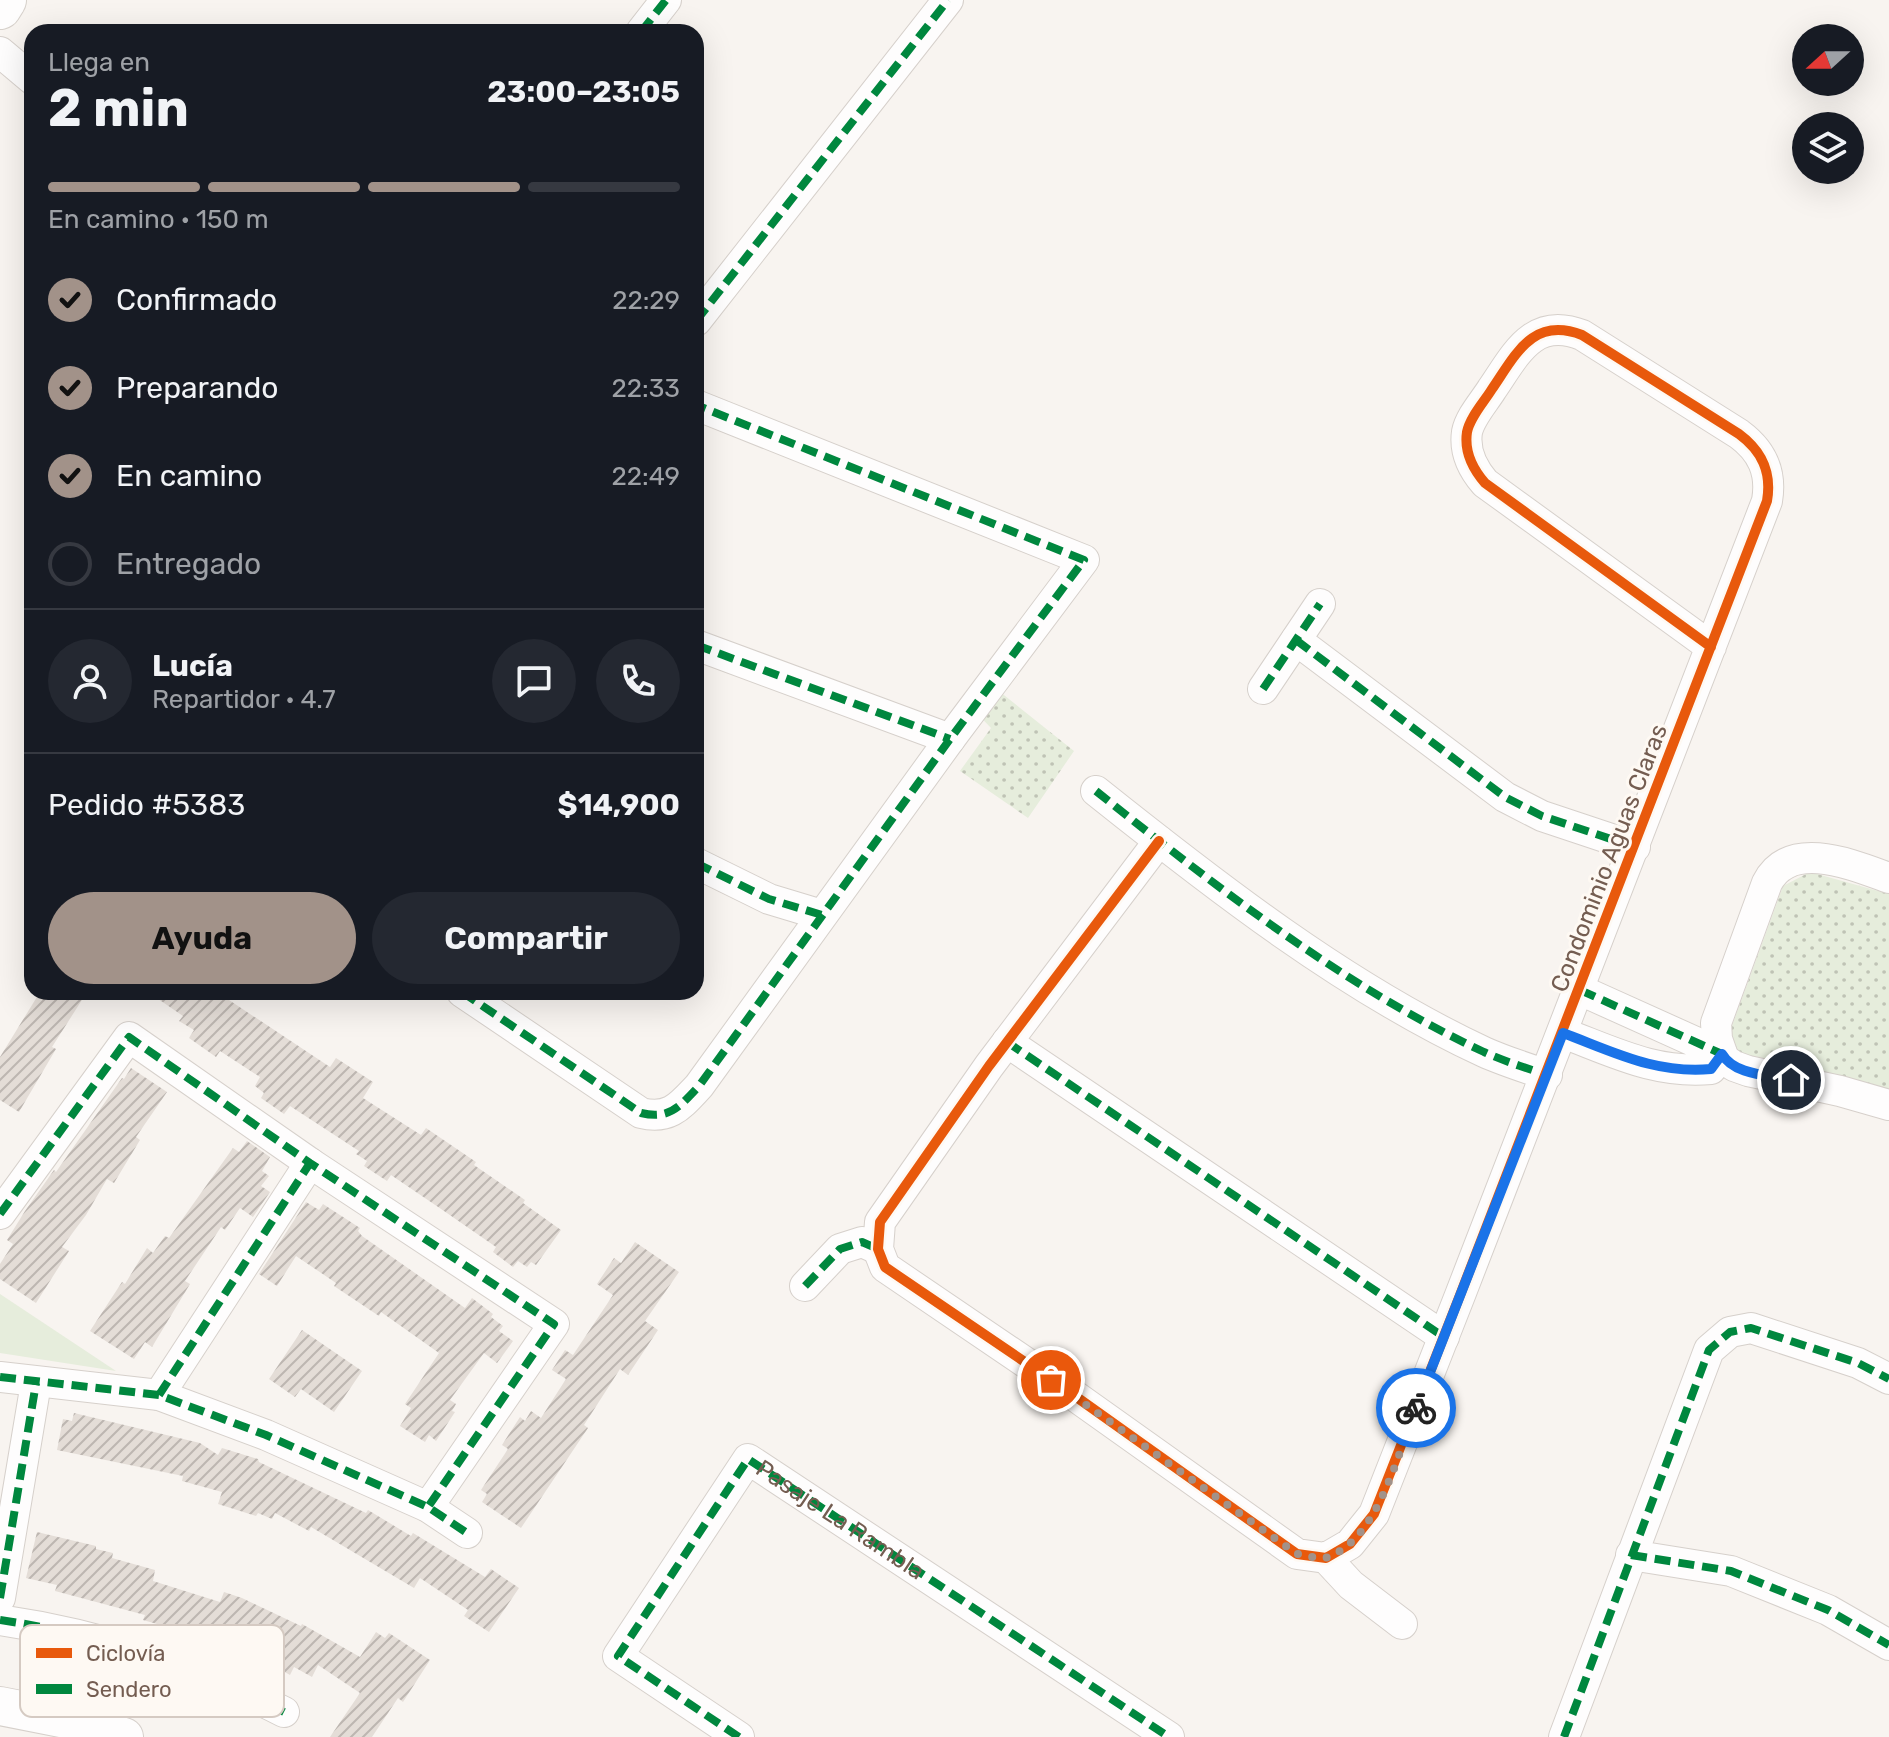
<!DOCTYPE html>
<html lang="es">
<meta charset="utf-8">
<style>
:root{--surface:#171b24;--page:#242831;--text:#f1f3f6;--muted:#9ea1a6;--line:#363941;--accent:#a29289}
body{margin:0;font-family:Rubik,sans-serif;background:var(--page);color:var(--text);height:100vh;display:flex;flex-direction:column;font-size:30px;white-space:nowrap}
*{box-sizing:border-box;margin:0}
p{font-size:26px;color:var(--muted)}
.icon{flex:none;width:44px;height:44px;fill:none;stroke:currentColor;stroke-width:2;stroke-linecap:round;stroke-linejoin:round}
.map{position:relative;flex:1;overflow:hidden}
.panel{position:absolute;left:24px;top:24px;width:680px;height:976px;display:flex;flex-direction:column;background:var(--surface);border-radius:24px;box-shadow:0 8px 32px #0002}
.panel>*{flex:none}
.needle{width:52px;rotate:249deg}
.fabs{position:absolute;left:1792px;top:24px;display:grid;gap:16px}
.fabs a{display:grid;place-items:center;width:72px;height:72px;border-radius:50%;background:var(--surface);box-shadow:0 8px 32px #0002;font-size:40px}
.pin{position:absolute;display:grid;place-items:center;width:68px;height:68px;color:#fff;margin:-34px;border:4px solid #fff;border-radius:50%;box-shadow:0 2px 8px #0007}
.courier{position:absolute;display:grid;place-items:center;width:80px;height:80px;margin:-40px;border:6px solid #1a73e8;border-radius:50%;background:#fff;color:#222;box-shadow:0 2px 10px #0007}
.overview em{font-style:normal;font-weight:700}
.overview div{display:flex;flex-direction:column-reverse}
.overview{display:flex;align-items:center;justify-content:space-between;height:136px;padding:0 24px}
h1{font-size:52px;font-weight:700;line-height:60px}
.bar{display:grid;grid-template-columns:repeat(4,1fr);gap:12px 8px;align-content:center;height:96px;padding:0 24px}
.bar i{height:10px;border-radius:6px;background:var(--line)}
.bar .current{background:var(--accent)}
.bar p{grid-column:span 4}
.line{display:flex;align-items:center;gap:20px;padding:0 24px;border-top:2px solid var(--line)}
.line div{flex:1}
.round{display:grid;place-items:center;flex:none;width:84px;height:84px;border-radius:42px;background:var(--page)}
ol{padding:0 24px;list-style:none}
li{display:flex;align-items:center;gap:24px;height:88px}
li p{margin-inline-start:auto}
li .icon{padding:8px;border-radius:50%;background:var(--accent);color:#111;stroke-width:4}
li:last-child{color:var(--muted)}
li i{width:44px;height:44px;border:4px solid var(--line);border-radius:50%}
.cta{display:flex;gap:16px;margin-top:auto;padding:16px 24px}
.cta a{flex:1;height:92px;border-radius:48px;background:var(--accent);color:#111;font-size:32px;font-weight:700;line-height:92px;text-align:center}
.cta a+a{background:var(--page);color:var(--text)}
.map>svg:first-child{display:block}
.grass{fill:#e6eddc}
.park{fill:url(#park-dots)}
.building{fill:url(#building-hatch)}
.lines{fill:none;stroke-linecap:round;stroke-linejoin:round}
.minor-casing{stroke:#d6d0cb;stroke-width:32}
.tertiary-casing{stroke:#d6d0cb;stroke-width:40}
.secondary-casing{stroke:#d6d0ca;stroke-width:44}
.minor{stroke:#fefdfd;stroke-width:30}
.tertiary{stroke:#fefdfd;stroke-width:38}
.secondary{stroke:#fefdfd;stroke-width:42}
.quiet{stroke:#00873e;stroke-width:8;stroke-dasharray:16 8;stroke-linecap:butt}
.cycleway-casing{stroke:#fef9f3;stroke-width:15}
.cycleway{stroke:#e8590c;stroke-width:10}
.done{stroke:#a29289;stroke-width:8;stroke-dasharray:0 14.4}
.route{stroke:#1a73e8;stroke-width:10}
.labels{text-anchor:middle;dominant-baseline:central;stroke-width:6;stroke-linejoin:round;paint-order:stroke}
.street-label{font-size:24px;fill:#745d51;stroke:#fef9f3}
.key{fill:#fef9f3;stroke:#d5cac2;stroke-width:2}
.key-label{font-size:22px;fill:#745d51}
</style>
<div class="map">
<svg width="1889" height="1737" viewBox="0 0 1889 1737">
<defs>
<pattern id="park-dots" width="8" height="8" patternUnits="userSpaceOnUse" patternTransform="scale(2)"><rect width="8" height="8" fill="#e6eddc"/><path d="M2 2h.1M6 6h.1" fill="none" stroke="#bfc3b5" stroke-width="1.8" stroke-linecap="round"/></pattern>
<pattern id="building-hatch" width="6" height="6" patternUnits="userSpaceOnUse" patternTransform="scale(2)"><rect width="6" height="6" fill="#e4ddd7"/><path d="M-1 1l2-2M0 6l6-6M5 7l2-2" fill="none" stroke="#bdb6b1"/></pattern>
</defs>
<rect width="100%" height="100%" fill="#f8f4f0"/>
<!-- grass -->
<polygon class="grass" points="0,1294 116,1371 0,1353"/>
<!-- park -->
<g class="park">
<polygon points="985,680 1074,751 1028,818 960,771 991,728 968,704"/>
<polygon points="1810,872 1889,894 1889,1089 1789,1062 1745,1055 1734,1049 1729,1034 1783,886"/>
</g>
<!-- building -->
<g class="building">
<polygon points="40,992 87,992 52,1047 56,1049 19,1112 0,1100 0,1057"/>
<polygon points="148,992 217,992 330,1067 336,1058 373,1082 363,1098 421,1135 426,1128 476,1162 474,1165 525,1200 523,1203 561,1230 536,1265 531,1262 527,1267 518,1261 513,1267 493,1252 496,1247 444,1211 391,1175 387,1181 364,1166 367,1161 356,1154 359,1151 290,1106 284,1114 261,1098 264,1093 255,1086 260,1077 220,1051 216,1057 189,1038 194,1030 179,1021 183,1016"/>
<polygon points="131,1068 167,1092 136,1137 140,1140 114,1183 107,1179 86,1215 62,1247 69,1251 36,1303 0,1279 0,1264 13,1244 7,1240 25,1211 54,1170 56,1172 122,1078 124,1079"/>
<polygon points="247,1141 270,1157 262,1171 269,1176 261,1186 270,1192 253,1217 240,1208 225,1230 221,1227 185,1281 190,1284 152,1347 145,1342 134,1359 90,1331 122,1282 125,1284 147,1248 153,1253 165,1236 169,1238 233,1148 239,1152"/>
<polygon points="306,1202 319,1210 323,1204 360,1228 358,1231 362,1236 465,1308 472,1298 493,1314 491,1317 503,1326 499,1331 513,1341 497,1363 484,1353 450,1400 456,1404 452,1411 455,1412 436,1441 429,1435 425,1442 400,1426 411,1408 405,1404 439,1353 381,1312 379,1316 334,1286 336,1283 296,1256 277,1286 259,1274"/>
<polygon points="635,1242 679,1272 645,1321 658,1330 628,1375 620,1369 584,1425 588,1428 521,1528 482,1502 487,1494 481,1490 508,1449 502,1445 520,1417 525,1421 531,1411 541,1418 566,1379 552,1370 565,1350 573,1355 613,1295 597,1284 614,1258 621,1263"/>
<polygon points="302,1330 362,1371 334,1412 301,1389 295,1397 269,1379"/>
<polygon points="74,1413 200,1443 218,1455 222,1448 258,1459 259,1462 366,1513 368,1510 411,1536 413,1533 485,1577 491,1569 519,1588 489,1632 464,1616 468,1610 420,1578 414,1588 311,1527 309,1531 275,1513 272,1519 258,1513 256,1516 218,1504 222,1492 182,1481 183,1476 57,1450 63,1419 72,1421"/>
<polygon points="37,1532 96,1546 96,1549 113,1553 112,1558 155,1570 153,1581 220,1602 224,1592 242,1598 301,1626 302,1624 360,1657 376,1632 385,1638 389,1633 430,1660 403,1702 398,1698 372,1737 330,1737 360,1693 318,1665 312,1677 294,1667 290,1675 233,1643 232,1646 203,1633 172,1624 171,1628 143,1620 145,1615 55,1591 57,1585 26,1578"/>
</g>
<g class="lines">
<defs>
<g id="minor">
<polyline points="641,32 666,0"/>
<polyline points="0,52 32,79"/>
<polyline points="696,321 948,0"/>
<polyline points="1296,640 1505,797 1542,816 1635,847"/>
<polyline points="696,645 950,739"/>
<polyline points="1263,689 1320,604"/>
<path d="M1096,791C1215,886 1346,988 1484,1052C1504,1061 1526,1068 1547,1075"/>
<path d="M1159,841L989,1066L880,1222L878,1249L885,1267L1075,1396L1297,1554L1326,1558L1350,1544L1374,1514C1507,1177 1638,839 1767,501C1772,472 1762,451 1739,434L1582,335C1533,316 1516,354 1492,389C1484,402 1470,417 1467,432C1464,452 1472,468 1485,483L1711,647"/>
<polyline points="696,863 769,899 822,915"/>
<path d="M1889,878C1853,865 1790,838 1767,883L1716,1023L1717,1039L1724,1059L1734,1066L1748,1071L1840,1091L1889,1105"/>
<path d="M462,992L641,1113C670,1120 680,1106 699,1086L950,739L1084,560L696,405"/>
<path d="M1563,1033C1614,1052 1655,1074 1711,1069L1722,1054L1580,990"/>
<polyline points="1007,1042 1444,1337"/>
<polyline points="0,1214 129,1037 310,1163 554,1324 428,1507"/>
<polyline points="805,1286 840,1249 862,1242 878,1249"/>
<polyline points="0,1377 159,1395 266,1435 428,1507 467,1533"/>
<polyline points="159,1395 310,1163"/>
<polyline points="1631,1555 1731,1571 1828,1610 1889,1645"/>
<polyline points="1326,1558 1351,1585 1402,1624"/>
<polyline points="0,1598 36,1383"/>
<path d="M0,1620C103,1635 191,1665 284,1712"/>
<path id="s1" d="M739,1737L618,1656L748,1459L1169,1737"/>
<polyline points="1564,1737 1709,1350 1730,1332 1751,1328 1858,1363 1889,1379"/>
</g>
<polyline id="tertiary" points="0,1706 71,1720 124,1737"/>
<polyline id="secondary" points="0,8 5,0"/>
</defs>
<!-- minor casing -->
<use href="#minor" class="minor-casing"/>
<!-- tertiary casing -->
<use href="#tertiary" class="tertiary-casing"/>
<!-- secondary casing -->
<use href="#secondary" class="secondary-casing"/>
<!-- minor -->
<use href="#minor" class="minor"/>
<!-- tertiary -->
<use href="#tertiary" class="tertiary"/>
<!-- secondary -->
<use href="#secondary" class="secondary"/>
<!-- quiet -->
<g class="quiet">
<polyline points="641,32 666,0"/>
<polyline points="696,321 948,0"/>
<polyline points="1296,640 1505,797 1542,816 1635,847"/>
<polyline points="696,645 950,739"/>
<polyline points="1263,689 1320,604"/>
<path d="M1096,791C1215,886 1346,988 1484,1052C1504,1061 1526,1068 1547,1075"/>
<polyline points="696,863 769,899 822,915"/>
<path d="M462,992L641,1113C670,1120 680,1106 699,1086L950,739L1084,560L696,405"/>
<path d="M1563,1033C1614,1052 1655,1074 1711,1069L1722,1054L1580,990"/>
<polyline points="1007,1042 1444,1337"/>
<polyline points="0,1214 129,1037 310,1163 554,1324 428,1507"/>
<polyline points="805,1286 840,1249 862,1242 878,1249"/>
<polyline points="0,1377 159,1395 266,1435 428,1507 467,1533"/>
<polyline points="159,1395 310,1163"/>
<polyline points="1631,1555 1731,1571 1828,1610 1889,1645"/>
<polyline points="0,1598 36,1383"/>
<path d="M0,1620C103,1635 191,1665 284,1712"/>
<polyline points="739,1737 618,1656 748,1459 1169,1737"/>
<polyline points="1564,1737 1709,1350 1730,1332 1751,1328 1858,1363 1889,1379"/>
</g>
<defs>
<path id="cycleway" d="M1159,841L989,1066L880,1222L878,1249L885,1267L1075,1396L1297,1554L1326,1558L1350,1544L1374,1514C1507,1177 1638,839 1767,501C1772,472 1762,451 1739,434L1582,335C1533,316 1516,354 1492,389C1484,402 1470,417 1467,432C1464,452 1472,468 1485,483L1711,647"/>
</defs>
<!-- cycleway casing -->
<use href="#cycleway" class="cycleway-casing"/>
<!-- cycleway -->
<use href="#cycleway" class="cycleway"/>
</g>
<g class="lines">
<!-- done -->
<path class="done" d="M1051,1380L1297,1554C1306,1555 1320,1560 1328,1557C1378,1539 1398,1453 1416,1408"/>
<!-- route -->
<path class="route" d="M1416,1408L1563,1033C1614,1052 1655,1074 1711,1069L1722,1054C1734,1075 1768,1075 1791,1080"/>
</g>
<g class="labels">
<!-- street labels -->
<g class="street-label">
<text transform="translate(1609 858) rotate(-69)">Condominio Aguas Claras</text>
<text stroke="none"><textPath href="#s1" startOffset="492">Pasaje La Rambla</textPath></text>
</g>
</g>
<!-- legend -->
<rect x="20" y="1625" width="264" height="92" rx="12" class="key"/>
<rect x="36" y="1648" width="36" height="10" fill="#e8590c"/>
<rect x="36" y="1684" width="36" height="10" fill="#00873e"/>
<g class="key-label">
<text x="86" y="1661">Ciclovía</text>
<text x="86" y="1697">Sendero</text>
</g>
</svg>
<div class="fabs">
<a><svg class="needle" viewBox="-14 -14 28 28"><path d="M0-13l5 13h-10z" fill="#e53935"/><path d="M0 13l5-13h-10z" fill="#9ea1a6"/></svg></a>
<a><svg class="icon" aria-label="layers" viewBox="0 0 24 24"><path d="M12 4l9 5-9 5-9-5zM3 14l9 5 9-5"/></svg></a>
</div>
<div class="pin" style="left:1051px;top:1380px;background:#ea580c"><svg class="icon" aria-label="bag" viewBox="0 0 24 24"><path d="M5 8h14l-1 12H6zM9 8a3 3 0 0 1 6 0"/></svg></div>
<div class="pin" style="left:1791px;top:1080px;background:#1f2937"><svg class="icon" aria-label="home" viewBox="0 0 24 24"><path d="M3 11l9-7 9 7M6 9v11h12V9"/></svg></div>
<div class="courier" style="left:1416px;top:1408px"><svg class="icon" aria-label="bike" viewBox="0 0 24 24"><circle cx="6" cy="16" r="4"/><circle cx="18" cy="16" r="4"/><path d="M6 16l4-8h5l3 8M10 8l3 8H6M13 5h3"/></svg></div>
<section class="panel">
<div class="overview"><div><h1>2 min</h1><p>Llega en</p></div><em>23:00–23:05</em></div>
<div class="bar"><i class="current"></i><i class="current"></i><i class="current"></i><i></i><p>En camino · 150 m</p></div>
<ol>
<li><svg class="icon" aria-label="check" viewBox="0 0 24 24"><path d="M5 12l5 5 9-10"/></svg>Confirmado<p>22:29</p></li>
<li><svg class="icon" aria-label="check" viewBox="0 0 24 24"><path d="M5 12l5 5 9-10"/></svg>Preparando<p>22:33</p></li>
<li><svg class="icon" aria-label="check" viewBox="0 0 24 24"><path d="M5 12l5 5 9-10"/></svg>En camino<p>22:49</p></li>
<li><i></i>Entregado</li>
</ol>
<div class="line" style="height:144px"><a class="round"><svg class="icon" aria-label="person" viewBox="0 0 24 24"><circle cx="12" cy="8" r="4"/><path d="M4 21q1-7 8-7t8 7"/></svg></a><div><b>Lucía</b><p>Repartidor · 4.7</p></div><a class="round"><svg class="icon" aria-label="chat" viewBox="0 0 24 24"><path d="M4 5h16v11H9l-5 4z"/></svg></a><a class="round"><svg class="icon" aria-label="phone" viewBox="0 0 24 24"><path d="M5 4h4l2 5-3 2q2 4 5 5l2-3 5 2v4C11 20 4 13 5 4z"/></svg></a></div>
<div class="line" style="height:104px"><div>Pedido #5383</div><b>$14,900</b></div>
<div class="cta"><a>Ayuda</a><a>Compartir</a></div>
</section>
</div>
